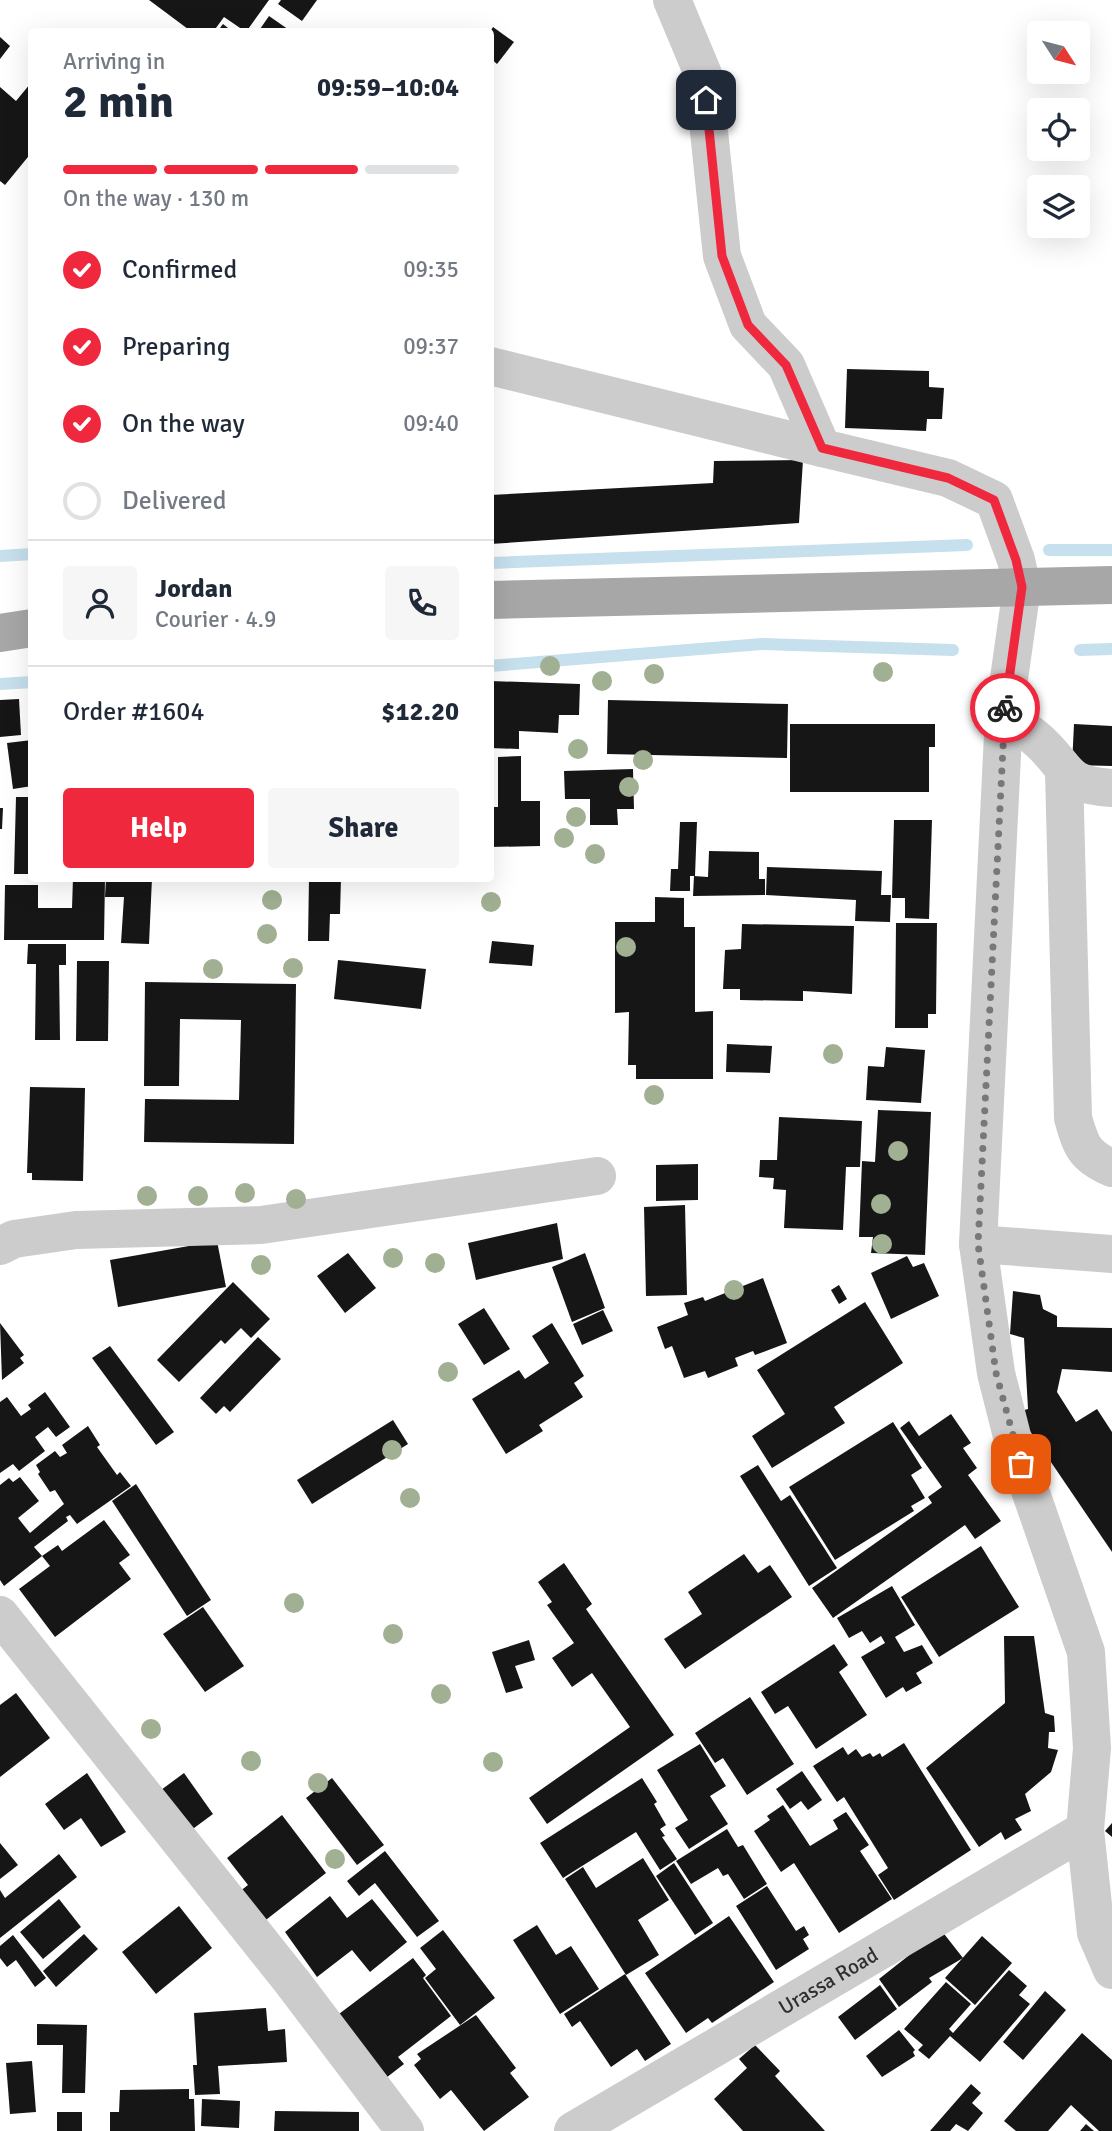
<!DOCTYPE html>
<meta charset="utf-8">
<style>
:root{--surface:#fff;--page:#f6f6f7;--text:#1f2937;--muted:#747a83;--line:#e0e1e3;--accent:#ef283e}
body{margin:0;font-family:Signika,sans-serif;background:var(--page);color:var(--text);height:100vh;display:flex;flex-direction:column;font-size:26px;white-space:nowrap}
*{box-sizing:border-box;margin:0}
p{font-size:23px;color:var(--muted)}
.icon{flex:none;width:38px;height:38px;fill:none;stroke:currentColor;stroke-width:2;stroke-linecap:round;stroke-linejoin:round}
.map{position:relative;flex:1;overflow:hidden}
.drawer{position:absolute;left:28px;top:28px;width:466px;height:854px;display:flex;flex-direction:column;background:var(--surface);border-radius:7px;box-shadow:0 7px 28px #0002}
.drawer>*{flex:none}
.needle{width:46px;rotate:126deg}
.buttons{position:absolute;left:1027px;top:21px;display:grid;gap:14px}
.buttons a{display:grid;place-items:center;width:63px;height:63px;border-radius:7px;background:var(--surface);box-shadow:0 7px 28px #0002;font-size:35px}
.pin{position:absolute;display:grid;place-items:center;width:60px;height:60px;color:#fff;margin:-30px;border-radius:14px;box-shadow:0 4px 10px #0006}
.courier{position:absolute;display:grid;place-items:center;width:70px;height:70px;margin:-35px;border:5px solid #ef283e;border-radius:50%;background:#fff;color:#222;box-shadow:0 2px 9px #0007}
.summary em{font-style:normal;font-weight:800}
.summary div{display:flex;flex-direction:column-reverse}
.summary{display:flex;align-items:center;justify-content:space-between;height:119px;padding:0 35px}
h1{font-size:46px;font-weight:800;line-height:52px}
.bar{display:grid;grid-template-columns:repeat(4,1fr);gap:10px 7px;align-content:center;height:84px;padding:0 35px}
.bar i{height:9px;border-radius:5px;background:var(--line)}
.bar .current{background:var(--accent)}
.bar p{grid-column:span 4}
.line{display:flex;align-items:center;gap:18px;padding:0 35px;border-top:2px solid var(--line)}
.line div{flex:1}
.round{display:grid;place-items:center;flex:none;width:74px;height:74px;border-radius:7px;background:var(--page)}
ol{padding:0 35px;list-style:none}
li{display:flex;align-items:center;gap:21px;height:77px}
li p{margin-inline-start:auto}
li .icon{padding:7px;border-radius:50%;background:var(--accent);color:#fff;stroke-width:4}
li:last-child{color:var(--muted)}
li i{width:38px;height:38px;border:4px solid var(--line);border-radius:50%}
.button{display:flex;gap:14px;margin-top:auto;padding:14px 35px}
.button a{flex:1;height:80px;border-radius:7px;background:var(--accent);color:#fff;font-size:28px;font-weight:800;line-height:80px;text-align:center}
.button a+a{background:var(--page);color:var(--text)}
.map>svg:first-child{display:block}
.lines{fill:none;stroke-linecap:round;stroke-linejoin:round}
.stream{stroke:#c7e0ee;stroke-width:12}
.building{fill:#161616}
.minor{stroke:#ccc;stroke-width:38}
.major{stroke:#a7a7a7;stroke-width:38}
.tree{fill:#a1af92}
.done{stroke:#787878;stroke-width:7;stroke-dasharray:0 12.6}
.route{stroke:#ef283e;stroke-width:9}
.labels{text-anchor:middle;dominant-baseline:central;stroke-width:7;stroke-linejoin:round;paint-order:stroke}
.street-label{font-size:21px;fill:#2f2f2f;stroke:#fff}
</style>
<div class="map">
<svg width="1112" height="2131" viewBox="0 0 1112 2131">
<rect width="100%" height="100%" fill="#fff"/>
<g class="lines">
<!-- stream -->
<g class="stream">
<polyline points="1049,550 1112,550"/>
<polyline points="0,556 32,554"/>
<polyline points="490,563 967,545"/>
<polyline points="1080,650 1112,649"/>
<polyline points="490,666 762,644 953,650"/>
<polyline points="0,684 32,682"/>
</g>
</g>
<!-- building -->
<g class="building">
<polygon points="149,0 269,0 246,32 224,17 213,32 192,32"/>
<polygon points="281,0 317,0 302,21 278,4"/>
<polygon points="269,16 292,32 258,32"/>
<polygon points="223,24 233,32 217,32"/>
<polygon points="493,27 514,42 497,64 490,58 490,32"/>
<polygon points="0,37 10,46 0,59"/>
<polygon points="30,84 32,152 5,185 0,181 0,87 16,101"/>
<polygon points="847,369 929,371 929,387 944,388 942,419 927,419 926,431 845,428"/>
<polygon points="803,460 799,523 490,544 490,495 713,483 714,461"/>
<polygon points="490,681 580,684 579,715 559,715 558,733 519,731 519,749 490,748"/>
<polygon points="19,699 21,735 0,737 0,700"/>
<polygon points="608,700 788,704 787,758 607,754"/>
<polygon points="790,724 935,724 935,747 929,747 929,792 790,792"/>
<polygon points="1074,724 1112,726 1112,766 1072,765"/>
<polygon points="32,740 32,786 13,789 7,743"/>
<polygon points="521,756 521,801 540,801 540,846 490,847 490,807 498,807 498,757"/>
<polygon points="633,769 634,809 617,809 618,825 590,825 590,799 565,799 564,771"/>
<polygon points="16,797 32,797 32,874 14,874"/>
<polygon points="0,808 3,808 2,829 0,829"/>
<polygon points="894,820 932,820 929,919 905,918 905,898 892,898"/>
<polygon points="680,822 697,822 695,876 690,876 690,891 670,891 671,869 678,869"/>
<polygon points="709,851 759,852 759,879 765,879 765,895 693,896 694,876 708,877"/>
<polygon points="767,867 882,871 881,895 891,895 890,922 855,921 856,900 766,895"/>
<polygon points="73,878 105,878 104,940 4,940 5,885 38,885 38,908 72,908"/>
<polygon points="106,878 152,878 149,944 121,943 124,897 105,897"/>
<polygon points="309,878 341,878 340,914 330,914 329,941 308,941"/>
<polygon points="655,897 684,898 684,927 695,927 695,1012 713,1011 713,1079 636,1079 636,1065 628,1065 629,1012 615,1013 615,922 655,922"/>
<polygon points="896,923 937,923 936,1014 928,1014 928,1028 895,1028"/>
<polygon points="742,924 854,926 852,994 803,991 803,1001 740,1000 740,989 723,989 725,950 741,949"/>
<polygon points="492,941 534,945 532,966 489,963"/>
<polygon points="28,944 66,944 66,965 59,965 60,1040 35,1040 36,964 27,964"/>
<polygon points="338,960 426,969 421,1009 334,999"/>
<polygon points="77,961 109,961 108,1041 76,1041"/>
<polygon points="145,982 296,984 294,1144 144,1142 145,1099 239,1100 241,1020 180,1019 179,1086 144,1086"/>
<polygon points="727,1044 772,1046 770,1073 726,1072"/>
<polygon points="886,1047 925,1050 921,1103 866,1100 868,1066 884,1067"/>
<polygon points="30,1087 85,1088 83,1181 32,1180 32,1173 27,1173"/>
<polygon points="878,1110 931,1112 925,1255 871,1253 873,1237 859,1237 862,1161 875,1162"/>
<polygon points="779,1117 862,1121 860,1167 846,1167 843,1230 784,1228 786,1190 773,1189 774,1178 759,1177 760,1160 777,1160"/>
<polygon points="698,1164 698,1200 656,1201 656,1165"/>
<polygon points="685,1205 687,1295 646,1296 644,1207"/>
<polygon points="557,1223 563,1259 476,1280 468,1243"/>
<polygon points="217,1241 226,1287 118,1307 110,1260"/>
<polygon points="348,1253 376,1288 345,1313 317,1276"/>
<polygon points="585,1253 605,1308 572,1322 552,1267"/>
<polygon points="907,1256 913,1267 924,1263 939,1296 891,1319 871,1273"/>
<polygon points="763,1278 787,1343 755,1355 753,1351 735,1358 738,1366 708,1378 705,1371 684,1378 672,1346 665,1349 657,1327 688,1315 684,1303 703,1297 705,1301"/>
<polygon points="233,1282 270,1319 251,1338 241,1328 225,1344 221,1340 179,1382 157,1360"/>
<polygon points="839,1285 847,1299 839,1304 831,1290"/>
<polygon points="1013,1291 1040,1295 1043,1309 1057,1316 1057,1327 1112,1328 1112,1372 1062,1369 1057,1392 1076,1422 1097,1409 1112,1432 1112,1552 1017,1412 1028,1409 1024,1338 1010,1334"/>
<polygon points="865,1302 903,1363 834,1407 845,1423 772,1468 752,1436 785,1414 757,1370"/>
<polygon points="484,1308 510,1349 484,1365 458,1324"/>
<polygon points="603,1310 613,1331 582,1345 573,1324"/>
<polygon points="0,1323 24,1355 20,1358 24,1363 2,1380"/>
<polygon points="552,1323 584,1376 574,1383 583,1397 539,1425 543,1431 506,1454 472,1399 519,1370 525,1379 549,1363 532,1336"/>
<polygon points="258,1337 281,1359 230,1412 224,1406 216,1414 200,1398"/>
<polygon points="110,1346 174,1432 156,1445 92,1358"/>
<polygon points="45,1392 70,1427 56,1437 48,1427 35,1437 45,1451 19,1471 13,1464 0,1473 0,1402 7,1397 21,1416 31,1409 28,1405"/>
<polygon points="951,1414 971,1443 963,1448 977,1468 968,1475 1001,1521 975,1539 965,1525 833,1618 812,1588 932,1503 928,1497 942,1487 900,1428 909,1421 919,1436"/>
<polygon points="393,1420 408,1444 312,1504 297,1480"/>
<polygon points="893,1422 922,1468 911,1475 925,1498 911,1506 914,1511 835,1560 789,1487"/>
<polygon points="88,1426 100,1445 97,1447 117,1475 120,1472 131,1486 77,1524 70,1515 66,1517 68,1521 34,1547 42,1556 4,1586 0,1580 0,1485 9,1478 13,1482 20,1477 39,1501 18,1518 30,1533 64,1504 55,1490 50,1492 38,1474 40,1472 36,1465 55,1451 60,1457 67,1453 62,1445"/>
<polygon points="758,1465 781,1501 790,1495 837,1568 809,1586 740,1476"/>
<polygon points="136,1484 211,1600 187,1616 112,1501"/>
<polygon points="104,1520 130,1555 119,1563 131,1579 55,1637 19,1589 50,1566 42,1556 58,1545 62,1551"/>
<polygon points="981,1546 1019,1607 939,1657 901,1597"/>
<polygon points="744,1554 758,1573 770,1565 792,1597 685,1669 664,1639 702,1614 688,1592"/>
<polygon points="564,1563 592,1604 586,1609 674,1735 547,1824 529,1798 630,1727 592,1673 572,1687 552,1658 574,1643 547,1605 552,1602 538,1582"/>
<polygon points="892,1586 915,1625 895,1637 904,1652 922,1645 933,1663 916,1673 922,1683 906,1692 903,1687 886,1698 861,1657 885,1643 881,1636 870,1643 862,1631 849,1638 837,1618"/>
<polygon points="203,1607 244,1666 205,1692 163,1634"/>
<polygon points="1004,1636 1034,1636 1045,1713 1054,1716 1055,1732 1049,1732 1048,1748 1058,1750 1051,1772 1025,1794 1031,1811 1015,1819 1022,1830 1005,1840 1001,1832 979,1847 926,1768 1005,1703"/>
<polygon points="529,1640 535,1660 515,1666 523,1688 506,1693 492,1652"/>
<polygon points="834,1644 848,1665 839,1672 867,1715 816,1749 788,1706 775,1714 761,1692"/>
<polygon points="16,1693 50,1738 0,1777 0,1705"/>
<polygon points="750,1697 794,1764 747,1795 723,1758 715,1763 695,1733"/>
<polygon points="904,1743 971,1850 894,1900 878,1875 888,1868 844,1797 837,1802 813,1766 843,1747 848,1755 856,1749 862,1757 870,1753 873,1757 880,1753 882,1757"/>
<polygon points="700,1744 726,1786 710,1796 728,1824 689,1849 675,1828 688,1820 657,1770"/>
<polygon points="802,1771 822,1800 808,1810 801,1801 790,1809 776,1789"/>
<polygon points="87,1773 126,1832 101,1847 81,1818 64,1830 45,1804"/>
<polygon points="184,1773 213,1814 190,1831 161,1790"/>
<polygon points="332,1778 384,1845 357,1865 306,1798"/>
<polygon points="642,1778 657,1802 654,1804 666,1825 660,1829 665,1836 662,1837 677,1859 660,1870 636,1832 563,1878 540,1843"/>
<polygon points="783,1805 810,1846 838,1829 833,1820 846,1812 869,1845 860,1851 892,1899 839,1933 794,1863 781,1872 754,1831 770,1820 767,1816"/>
<polygon points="282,1815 326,1873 262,1923 239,1892 248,1885 227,1858"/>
<polygon points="1112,1823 1112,1837 1105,1831"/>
<polygon points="727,1829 738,1847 743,1845 767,1884 744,1899 728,1874 723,1876 718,1868 691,1884 676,1861"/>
<polygon points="0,1843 18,1865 0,1879"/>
<polygon points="385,1851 439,1921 417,1937 375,1883 359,1896 347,1881"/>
<polygon points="59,1854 77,1877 0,1938 0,1890 5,1898"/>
<polygon points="643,1858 669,1900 638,1920 659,1955 626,1975 565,1879 583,1867 596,1888"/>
<polygon points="674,1863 713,1923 695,1935 656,1876"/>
<polygon points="767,1886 796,1931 804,1926 809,1935 803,1939 809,1949 776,1970 736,1906"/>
<polygon points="330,1896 347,1918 372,1899 407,1942 370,1972 352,1950 317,1977 285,1932"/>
<polygon points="59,1899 81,1927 43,1959 20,1932"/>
<polygon points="179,1906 212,1948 156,1994 122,1952"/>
<polygon points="729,1916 774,1982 712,2023 708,2018 686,2033 645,1973"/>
<polygon points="537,1925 556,1955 571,1946 599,1989 560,2014 513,1940"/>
<polygon points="443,1930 495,1998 460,2025 425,1978 436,1969 420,1948"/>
<polygon points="941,1930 963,1958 929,1978 932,1982 899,2007 879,1979"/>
<polygon points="84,1934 98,1949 56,1987 43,1971"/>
<polygon points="13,1935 46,1978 35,1987 16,1960 7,1967 0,1958 0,1946"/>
<polygon points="982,1936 1012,1963 975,2005 945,1978"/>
<polygon points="413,1958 426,1975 423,1978 451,2016 398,2057 404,2064 382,2081 335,2017"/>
<polygon points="1009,1970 1027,1986 1019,1995 1030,2004 980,2062 950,2036 929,2059 918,2050 923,2045 904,2029 946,1982 971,2004 949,2029 953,2033"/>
<polygon points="625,1974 671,2044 645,2061 637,2049 611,2067 580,2021 572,2027 564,2014"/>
<polygon points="880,1985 897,2009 855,2040 838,2017"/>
<polygon points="1045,1991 1066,2010 1023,2060 1003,2042"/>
<polygon points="266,2008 268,2031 285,2029 287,2062 218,2066 220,2094 195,2095 193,2065 197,2065 194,2013"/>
<polygon points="476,2015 516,2068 510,2073 529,2097 484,2131 451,2090 440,2099 414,2065 421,2059 417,2054"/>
<polygon points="37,2024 87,2025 85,2093 62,2093 63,2045 37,2045"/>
<polygon points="899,2030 915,2050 913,2052 915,2056 882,2077 866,2056"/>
<polygon points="1082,2033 1112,2060 1112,2131 1099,2131 1071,2105 1048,2131 1016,2131 1004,2121"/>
<polygon points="755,2045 780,2071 775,2076 825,2131 743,2131 714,2099 747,2068 739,2059"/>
<polygon points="32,2061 36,2112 10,2114 6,2063"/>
<polygon points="971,2084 981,2093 972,2103 983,2113 968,2131 956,2124 950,2131 930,2131"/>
<polygon points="189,2089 189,2099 194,2099 195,2131 110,2131 110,2112 119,2112 120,2090"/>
<polygon points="202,2099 240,2101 239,2128 201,2126"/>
<polygon points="275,2111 359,2112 359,2131 274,2131"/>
<rect x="57" y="2112" width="25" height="19"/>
<polygon points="1086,2124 1094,2131 1080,2131"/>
</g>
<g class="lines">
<!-- minor -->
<g class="minor">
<polyline points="672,0 703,74 722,256 748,325 786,365 822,448 948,478 994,500 1016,560 1022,587 1004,714 978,1244 996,1373 1014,1444 1086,1652 1092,1748 1085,1830 1096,1933 1112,1970"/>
<polyline points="490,366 822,448"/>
<path d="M1004,714C1016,723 1029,732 1040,742C1071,771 1063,785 1112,788"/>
<path d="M1064,772L1073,1118C1081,1146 1084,1156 1112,1168"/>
<polyline points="978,1244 1112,1254"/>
<polyline points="0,1246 14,1239 76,1230 261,1225 597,1176"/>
<polyline points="0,1615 293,1983 405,2131"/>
<path id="s1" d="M573,2131L1085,1830"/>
</g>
<!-- major -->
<g class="major">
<polyline points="490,600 1112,585"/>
<polyline points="0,633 32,628"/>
</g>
</g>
<!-- trees -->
<g class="tree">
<circle cx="550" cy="666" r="10"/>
<circle cx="883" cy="672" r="10"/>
<circle cx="654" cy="674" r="10"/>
<circle cx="602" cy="681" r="10"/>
<circle cx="578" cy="749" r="10"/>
<circle cx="643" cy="760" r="10"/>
<circle cx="629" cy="787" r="10"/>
<circle cx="576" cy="817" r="10"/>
<circle cx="564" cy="838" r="10"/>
<circle cx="595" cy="854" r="10"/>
<circle cx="272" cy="900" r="10"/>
<circle cx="491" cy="902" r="10"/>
<circle cx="267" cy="934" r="10"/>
<circle cx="626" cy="947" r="10"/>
<circle cx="293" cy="968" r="10"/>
<circle cx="213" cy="969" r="10"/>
<circle cx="833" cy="1054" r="10"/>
<circle cx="654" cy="1095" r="10"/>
<circle cx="898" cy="1151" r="10"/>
<circle cx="245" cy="1193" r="10"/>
<circle cx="147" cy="1196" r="10"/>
<circle cx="198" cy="1196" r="10"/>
<circle cx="296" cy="1199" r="10"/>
<circle cx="881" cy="1204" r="10"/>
<circle cx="882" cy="1244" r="10"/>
<circle cx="393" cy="1258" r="10"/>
<circle cx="435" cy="1263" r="10"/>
<circle cx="261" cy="1265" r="10"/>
<circle cx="734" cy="1290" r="10"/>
<circle cx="448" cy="1372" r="10"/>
<circle cx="392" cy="1450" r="10"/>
<circle cx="410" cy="1498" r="10"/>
<circle cx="294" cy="1603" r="10"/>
<circle cx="393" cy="1634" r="10"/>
<circle cx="441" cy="1694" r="10"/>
<circle cx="151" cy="1729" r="10"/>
<circle cx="251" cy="1761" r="10"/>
<circle cx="493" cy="1762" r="10"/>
<circle cx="318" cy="1783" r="10"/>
<circle cx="335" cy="1859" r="10"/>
</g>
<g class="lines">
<!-- done -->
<polyline class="done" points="1005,708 978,1244 996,1373 1021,1464"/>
<!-- route -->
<polyline class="route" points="706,100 722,256 748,325 786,365 822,448 948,478 994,500 1016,560 1022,587 1005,708"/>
</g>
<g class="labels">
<!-- street labels -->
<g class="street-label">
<text stroke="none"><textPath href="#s1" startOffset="296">Urassa Road</textPath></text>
</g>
</g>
</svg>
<div class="buttons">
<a><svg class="needle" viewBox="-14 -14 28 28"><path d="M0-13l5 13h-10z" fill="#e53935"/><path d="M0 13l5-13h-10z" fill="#747a83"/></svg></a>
<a><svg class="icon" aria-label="locate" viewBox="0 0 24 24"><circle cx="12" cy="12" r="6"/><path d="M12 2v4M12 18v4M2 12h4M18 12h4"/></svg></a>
<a><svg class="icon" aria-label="layers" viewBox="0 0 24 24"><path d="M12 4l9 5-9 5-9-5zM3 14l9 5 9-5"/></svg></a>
</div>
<div class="pin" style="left:1021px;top:1464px;background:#ea580c"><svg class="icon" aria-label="bag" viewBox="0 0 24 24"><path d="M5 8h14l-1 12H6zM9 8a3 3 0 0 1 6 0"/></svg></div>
<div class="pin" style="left:706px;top:100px;background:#1f2937"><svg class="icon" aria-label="home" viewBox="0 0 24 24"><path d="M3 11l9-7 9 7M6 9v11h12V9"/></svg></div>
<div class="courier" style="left:1005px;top:708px"><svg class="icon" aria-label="bike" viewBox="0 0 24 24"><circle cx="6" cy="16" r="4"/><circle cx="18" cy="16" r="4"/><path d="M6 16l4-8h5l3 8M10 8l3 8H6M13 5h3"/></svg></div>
<section class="drawer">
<div class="summary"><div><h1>2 min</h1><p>Arriving in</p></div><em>09:59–10:04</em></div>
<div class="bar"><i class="current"></i><i class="current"></i><i class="current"></i><i></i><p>On the way · 130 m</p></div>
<ol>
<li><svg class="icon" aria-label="check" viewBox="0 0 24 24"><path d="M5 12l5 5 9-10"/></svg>Confirmed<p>09:35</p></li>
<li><svg class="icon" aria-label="check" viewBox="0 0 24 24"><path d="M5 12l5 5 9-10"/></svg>Preparing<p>09:37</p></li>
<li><svg class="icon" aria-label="check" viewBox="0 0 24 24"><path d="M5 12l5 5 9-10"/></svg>On the way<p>09:40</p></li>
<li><i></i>Delivered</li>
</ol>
<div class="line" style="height:126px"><a class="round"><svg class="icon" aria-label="person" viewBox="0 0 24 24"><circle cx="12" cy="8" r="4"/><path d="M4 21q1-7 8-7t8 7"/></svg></a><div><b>Jordan</b><p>Courier · 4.9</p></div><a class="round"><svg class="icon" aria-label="phone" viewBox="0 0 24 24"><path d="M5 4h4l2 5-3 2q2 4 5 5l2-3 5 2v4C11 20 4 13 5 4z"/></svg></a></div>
<div class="line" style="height:91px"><div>Order #1604</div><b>$12.20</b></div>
<div class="button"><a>Help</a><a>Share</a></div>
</section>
</div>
